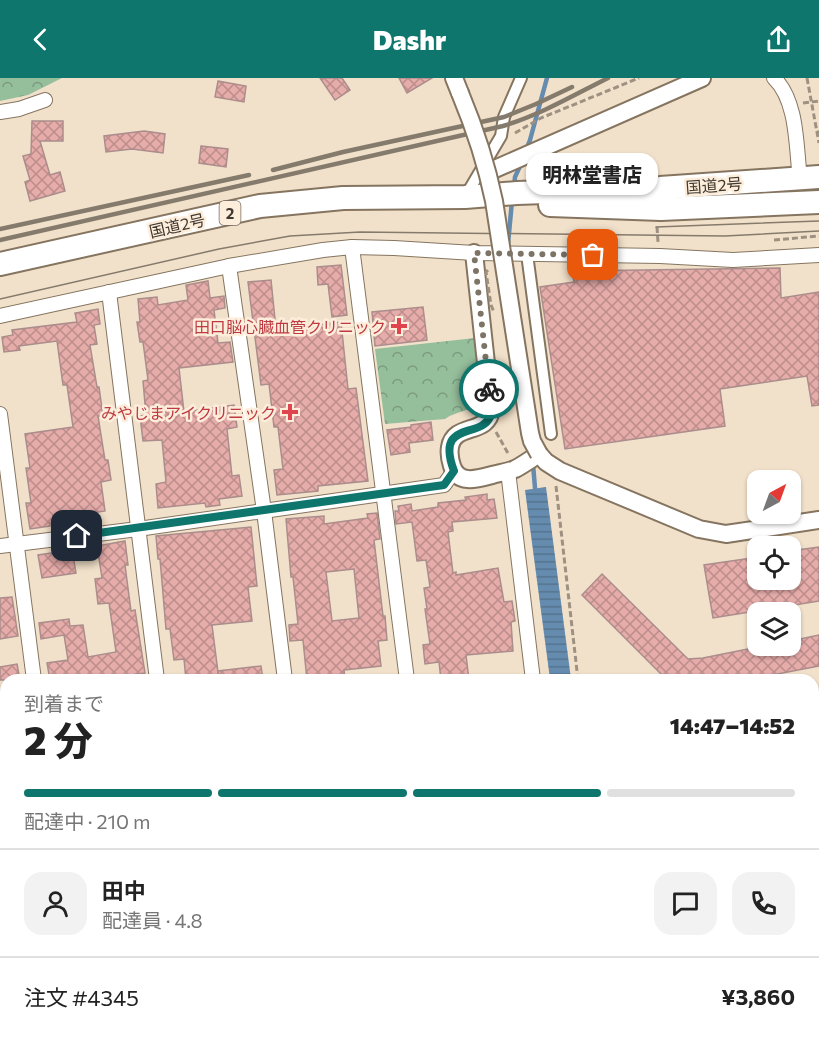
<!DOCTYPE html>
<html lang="ja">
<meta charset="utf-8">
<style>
:root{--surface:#fff;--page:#f2f2f2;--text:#222;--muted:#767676;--line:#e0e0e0;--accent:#0f766e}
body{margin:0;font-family:Commissioner,"Noto Sans JP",sans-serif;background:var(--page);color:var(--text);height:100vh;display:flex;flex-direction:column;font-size:22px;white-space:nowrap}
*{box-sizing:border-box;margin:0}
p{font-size:20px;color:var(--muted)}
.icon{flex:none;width:33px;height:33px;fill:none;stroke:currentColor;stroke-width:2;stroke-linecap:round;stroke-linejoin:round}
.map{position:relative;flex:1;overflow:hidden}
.panel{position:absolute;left:0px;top:596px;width:819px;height:374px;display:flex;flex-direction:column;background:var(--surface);border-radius:18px 18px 0 0;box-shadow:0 2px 4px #0004}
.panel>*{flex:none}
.needle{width:39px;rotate:41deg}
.tools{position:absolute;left:747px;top:392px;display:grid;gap:12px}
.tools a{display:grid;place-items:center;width:54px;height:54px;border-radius:12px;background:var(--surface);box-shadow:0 2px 4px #0004;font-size:30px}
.pin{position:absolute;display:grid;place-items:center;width:51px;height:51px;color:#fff;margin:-26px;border-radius:12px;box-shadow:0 3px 9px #0006}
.courier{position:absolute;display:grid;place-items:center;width:60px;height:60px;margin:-30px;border:4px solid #0f766e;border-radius:50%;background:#fff;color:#222;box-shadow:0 2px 8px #0007}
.bubble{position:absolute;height:42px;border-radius:18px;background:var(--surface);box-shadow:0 2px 4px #0004;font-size:20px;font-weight:800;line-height:42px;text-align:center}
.summary em{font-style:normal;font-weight:800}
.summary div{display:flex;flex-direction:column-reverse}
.summary{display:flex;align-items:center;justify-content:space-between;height:102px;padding:0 24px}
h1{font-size:39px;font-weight:800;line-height:45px}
.bar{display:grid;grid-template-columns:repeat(4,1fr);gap:9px 6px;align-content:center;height:72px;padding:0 24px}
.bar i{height:8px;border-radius:4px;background:var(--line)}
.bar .on{background:var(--accent)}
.bar p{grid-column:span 4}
.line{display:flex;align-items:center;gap:15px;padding:0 24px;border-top:2px solid var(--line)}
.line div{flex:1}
.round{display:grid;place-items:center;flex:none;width:63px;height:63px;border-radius:18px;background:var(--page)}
header{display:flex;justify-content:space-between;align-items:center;height:78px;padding:0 24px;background:var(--accent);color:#fff;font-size:27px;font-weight:800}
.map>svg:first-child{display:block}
.park{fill:url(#park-crowns)}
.water{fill:url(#water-rules)}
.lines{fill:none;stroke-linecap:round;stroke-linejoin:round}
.stream{stroke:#658caf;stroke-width:4.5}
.building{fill:url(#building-cross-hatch);stroke:#ab8d8c;stroke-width:1.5;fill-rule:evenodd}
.pedestrian-casing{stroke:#857560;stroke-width:14}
.minor-casing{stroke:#857560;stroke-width:16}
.tertiary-casing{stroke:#857560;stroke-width:20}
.trunk-casing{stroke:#857560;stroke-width:26}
.path{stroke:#9e9181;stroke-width:3;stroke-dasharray:6 3;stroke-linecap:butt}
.pedestrian{stroke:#fff;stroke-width:10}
.minor{stroke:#fff;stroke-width:14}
.tertiary{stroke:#fff;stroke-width:16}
.trunk{stroke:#fff;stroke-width:22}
.tram{stroke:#857b6c;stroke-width:1.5}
.rail{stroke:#857b6c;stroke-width:4.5}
.tertiary-bridge-casing{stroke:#857560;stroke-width:20;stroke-linecap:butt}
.path-bridge{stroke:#9e9181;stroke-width:3;stroke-dasharray:6 3;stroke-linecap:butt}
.tertiary-bridge{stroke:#fff;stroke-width:16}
.done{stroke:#7e7466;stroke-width:6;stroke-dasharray:0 10.8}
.route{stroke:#0f766e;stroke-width:8}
.health-dot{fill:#e0444e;stroke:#fdeedc;stroke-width:2}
.labels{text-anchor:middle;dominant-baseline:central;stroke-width:5;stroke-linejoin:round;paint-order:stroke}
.shield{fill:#fdeedc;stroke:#796f64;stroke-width:1.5}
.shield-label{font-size:15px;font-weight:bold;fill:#403930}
.street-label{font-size:16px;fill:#403930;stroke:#fdeedc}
.health-label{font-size:16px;fill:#be3a42;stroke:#fdeedc;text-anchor:end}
</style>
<header><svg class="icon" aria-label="back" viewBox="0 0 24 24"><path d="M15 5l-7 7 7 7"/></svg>Dashr<svg class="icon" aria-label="share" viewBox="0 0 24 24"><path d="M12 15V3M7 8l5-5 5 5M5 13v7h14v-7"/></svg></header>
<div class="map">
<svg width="819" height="968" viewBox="0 0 819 968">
<defs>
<pattern id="park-crowns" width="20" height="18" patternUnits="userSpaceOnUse" patternTransform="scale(1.5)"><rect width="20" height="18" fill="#95be9b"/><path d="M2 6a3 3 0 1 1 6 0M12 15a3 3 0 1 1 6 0" fill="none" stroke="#7b9b7f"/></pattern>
<pattern id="water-rules" width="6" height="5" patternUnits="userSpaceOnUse" patternTransform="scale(1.5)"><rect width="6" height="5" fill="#658caf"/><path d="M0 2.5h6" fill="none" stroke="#55738f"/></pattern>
<pattern id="building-cross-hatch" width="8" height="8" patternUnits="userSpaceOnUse" patternTransform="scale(1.5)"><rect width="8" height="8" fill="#e6acaa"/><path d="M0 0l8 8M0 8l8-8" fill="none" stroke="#bc8d8b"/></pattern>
</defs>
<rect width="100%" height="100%" fill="#f2e1ca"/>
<!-- park -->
<g class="park">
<polygon points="0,0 62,0 28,17 0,23"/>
<path d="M475,260L482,319C475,334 457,332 445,341L385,346L375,271Z"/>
</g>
<!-- water -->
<g class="water">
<polygon points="546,409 571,601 550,601 525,412"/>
<polygon points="819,635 819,968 0,968 0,721 6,720 6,963 813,963 813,636"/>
</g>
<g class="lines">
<!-- stream -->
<g class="stream">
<polyline points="526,72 530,62 547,0"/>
<polyline points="514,109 515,99 521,86"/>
<polyline points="508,166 512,123"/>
<polyline points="533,386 535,410"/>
</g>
</g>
<!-- building -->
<g class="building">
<polygon points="320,0 342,0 350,12 335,22"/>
<polygon points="399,0 432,0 407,15"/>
<polygon points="218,3 246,8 244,24 215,19"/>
<polygon points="32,43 63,43 63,63 40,63 50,97 60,94 65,113 30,123 25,104 30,102 23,78 31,76"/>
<polygon points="144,53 165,56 163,75 132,71 106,74 104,58"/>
<polygon points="201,68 228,71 226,89 199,85"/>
<polygon points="341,187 347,237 332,239 328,206 318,207 317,189"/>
<polygon points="780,190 781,220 819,214 819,327 812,328 807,298 720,311 725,348 565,371 540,209 574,204 572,193"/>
<polygon points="271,202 276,251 341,244 348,311 356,310 368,403 318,408 318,413 277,417 274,392 283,391 278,349 274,349 269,306 261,307 248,204"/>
<polygon points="208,203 210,220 224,218 225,230 214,232 218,265 230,264 233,284 179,290 184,334 234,327 237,349 227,351 232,398 239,397 242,418 219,421 220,427 206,429 205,425 158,430 156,406 166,404 162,362 143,363 140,338 146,337 143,303 148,302 143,264 140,264 137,244 140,244 138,221 157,219 158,227 188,222 186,207"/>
<polygon points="423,229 427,262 375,268 372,234"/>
<polygon points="98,231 100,246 94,247 97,266 90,267 97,309 99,309 103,338 98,338 105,382 108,382 111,402 101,404 105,433 74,438 74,441 50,445 50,448 30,451 26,425 31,425 26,390 30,390 25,356 73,349 67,307 63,307 57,263 19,268 20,272 4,274 2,259 13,257 12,252 77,244 75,235"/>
<polygon points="431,344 433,362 409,365 410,374 391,377 387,352 411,349 411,347"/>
<polygon points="487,416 487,422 494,421 497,440 452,444 453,453 448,454 453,495 456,494 456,497 498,490 504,524 512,523 515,543 511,544 513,573 466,577 469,602 441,602 439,584 425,586 423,567 430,566 425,531 427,531 424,510 430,509 426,482 417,483 412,444 396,446 395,433 399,433 398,428 411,426 412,433 438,429 438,425 466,422 465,419"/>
<path d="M377,435L380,461L374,462L383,538H385L387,562L378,563L381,588L344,592L345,602H307L303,562L290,563L289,547L298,546L293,499H291L286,441L324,438V446L368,440L367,436ZM354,491L359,540L332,543L326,494Z"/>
<polygon points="251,449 257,508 248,509 252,543 212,547 219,602 186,602 184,581 174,582 170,551 166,551 160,481 158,481 156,458"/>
<polygon points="125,463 128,487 125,487 131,533 135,532 145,595 102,601 101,598 81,602 50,602 47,585 68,582 64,557 41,561 39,545 69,541 70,548 83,547 88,579 116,574 109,525 98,526 95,501 102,500 97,468"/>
<polygon points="819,469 819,523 713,540 704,487 758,479 758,501 790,501 790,473"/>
<polygon points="72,472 76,495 42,500 38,477"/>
<polygon points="602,496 688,581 703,580 768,567 790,567 790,563 819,557 819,588 746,602 667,602 582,517"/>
<polygon points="12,519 18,558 0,561 0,520"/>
<polygon points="17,586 20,602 0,602 0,589"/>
<polygon points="261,588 263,602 219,602 218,593"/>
</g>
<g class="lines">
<defs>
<g id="pedestrian">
<polyline points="465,119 501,58 504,39 521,0"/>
<polyline points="527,176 551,356"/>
</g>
<g id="minor">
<path d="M774,0C798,23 796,70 800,101"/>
<polyline points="0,34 19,31 45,22"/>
<polyline points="352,169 407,602"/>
<polyline points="229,188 264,433 285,602"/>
<polyline points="109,214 157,602"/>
<polyline points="0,238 229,188 323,172 352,169 394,170 474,175 660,178 733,182 819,177"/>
<polyline points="0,336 34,602"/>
<polyline points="508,393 533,602"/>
<polyline points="0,468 138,451 444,407 454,393"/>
<polyline points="0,694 6,694"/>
</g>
<g id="tertiary">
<polyline points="454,0 460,15"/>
<polyline points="488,94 702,0"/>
<path d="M474,175L491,331C489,358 454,344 450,369C449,375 450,382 452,388C458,407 477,401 492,397C499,395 508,394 515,391C523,387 531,381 539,376L546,384L560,393L699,451L726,456L819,442"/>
</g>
<g id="trunk">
<polyline points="550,127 661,131 819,124"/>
<polyline points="0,186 260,128 343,120 465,119 517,115 660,110 819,99"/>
</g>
</defs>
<!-- pedestrian casing -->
<use href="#pedestrian" class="pedestrian-casing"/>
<!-- minor casing -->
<use href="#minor" class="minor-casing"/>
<!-- tertiary casing -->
<use href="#tertiary" class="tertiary-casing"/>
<!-- trunk casing -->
<use href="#trunk" class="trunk-casing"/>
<!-- path -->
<g class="path">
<polyline points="803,25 819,23"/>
<polyline points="817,54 819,54"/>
<polyline points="515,55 541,40 639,0"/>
<polyline points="657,149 658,164"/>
<polyline points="774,162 819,158"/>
<polyline points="496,354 509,377"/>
<polyline points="556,408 578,602"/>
<polyline points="813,618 819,617"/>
</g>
<!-- pedestrian -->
<use href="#pedestrian" class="pedestrian"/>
<!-- minor -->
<use href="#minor" class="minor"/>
<!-- tertiary -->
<use href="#tertiary" class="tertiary"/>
<!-- trunk -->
<use href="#trunk" class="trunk"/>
<!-- tram -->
<g class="tram">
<polyline points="656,149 819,143"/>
<polyline points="0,221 219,171 290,158 360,154 725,158 819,153"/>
</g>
<!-- rail -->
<g class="rail">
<polyline points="273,92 343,74 504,39 536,26 572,9"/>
<polyline points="0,151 249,97"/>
<path d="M0,162L503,48C540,37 574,17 608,0"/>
</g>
<defs>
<path id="tertiary-bridge" d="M460,15C475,51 486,84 494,123L530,355L532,363L539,376"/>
</defs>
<!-- tertiary-bridge casing -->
<use href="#tertiary-bridge" class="tertiary-bridge-casing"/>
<!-- path-bridge -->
<g class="path-bridge">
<polyline points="807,0 819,65"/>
<polyline points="488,192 486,194 491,227 494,234"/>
</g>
<!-- tertiary-bridge -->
<use href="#tertiary-bridge" class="tertiary-bridge"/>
</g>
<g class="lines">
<!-- done -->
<polyline class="done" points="489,311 474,175 593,177"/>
<!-- route -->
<path class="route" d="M77,458L444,407L454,393C435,342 480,361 490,339C493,331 490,319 489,311"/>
</g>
<!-- markers -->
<g class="health-dot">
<path d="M396 239h6v6h6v6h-6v6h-6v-6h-6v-6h6z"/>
<path d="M287 325h6v6h6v6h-6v6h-6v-6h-6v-6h6z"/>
</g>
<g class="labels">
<!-- shield labels -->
<rect class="shield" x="219.5" y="123" width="21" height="24" rx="4.5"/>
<g class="shield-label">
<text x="230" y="135">2</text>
</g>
<!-- street labels -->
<g class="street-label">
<text transform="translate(714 107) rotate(-4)">国道2号</text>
<text transform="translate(177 147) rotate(-13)">国道2号</text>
</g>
<!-- health labels -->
<g class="health-label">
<text x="386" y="248">田口脳心臓血管クリニック</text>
<text x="276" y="334">みやじまアイクリニック</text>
</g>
</g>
</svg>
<div class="tools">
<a><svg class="needle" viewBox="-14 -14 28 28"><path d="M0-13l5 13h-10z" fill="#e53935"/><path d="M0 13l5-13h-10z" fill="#767676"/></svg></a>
<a><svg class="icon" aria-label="locate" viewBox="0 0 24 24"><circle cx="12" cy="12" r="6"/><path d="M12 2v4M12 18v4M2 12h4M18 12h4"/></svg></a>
<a><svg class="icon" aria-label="layers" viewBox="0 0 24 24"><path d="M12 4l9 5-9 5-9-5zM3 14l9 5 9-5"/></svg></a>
</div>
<div class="pin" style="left:593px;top:177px;background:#ea580c"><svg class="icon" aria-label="bag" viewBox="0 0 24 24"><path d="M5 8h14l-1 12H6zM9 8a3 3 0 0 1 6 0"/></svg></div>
<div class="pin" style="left:77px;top:458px;background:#1f2937"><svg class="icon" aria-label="home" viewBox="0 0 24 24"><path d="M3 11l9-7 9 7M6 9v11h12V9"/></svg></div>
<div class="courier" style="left:489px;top:311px"><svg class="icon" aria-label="bike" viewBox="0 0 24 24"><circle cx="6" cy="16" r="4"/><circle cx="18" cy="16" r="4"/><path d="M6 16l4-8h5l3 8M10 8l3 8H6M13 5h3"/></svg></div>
<div class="bubble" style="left:526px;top:75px;width:132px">明林堂書店</div>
<section class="panel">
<div class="summary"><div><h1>2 分</h1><p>到着まで</p></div><em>14:47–14:52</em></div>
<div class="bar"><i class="on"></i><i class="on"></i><i class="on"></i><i></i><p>配達中 · 210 m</p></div>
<div class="line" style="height:108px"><a class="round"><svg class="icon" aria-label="person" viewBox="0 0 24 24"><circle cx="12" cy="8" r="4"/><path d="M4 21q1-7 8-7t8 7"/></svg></a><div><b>田中</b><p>配達員 · 4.8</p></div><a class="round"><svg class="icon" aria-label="chat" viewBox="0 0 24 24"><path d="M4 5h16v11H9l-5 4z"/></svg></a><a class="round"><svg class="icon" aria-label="phone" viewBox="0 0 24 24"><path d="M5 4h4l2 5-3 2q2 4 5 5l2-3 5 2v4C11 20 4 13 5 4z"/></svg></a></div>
<div class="line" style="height:78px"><div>注文 #4345</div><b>¥3,860</b></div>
</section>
</div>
